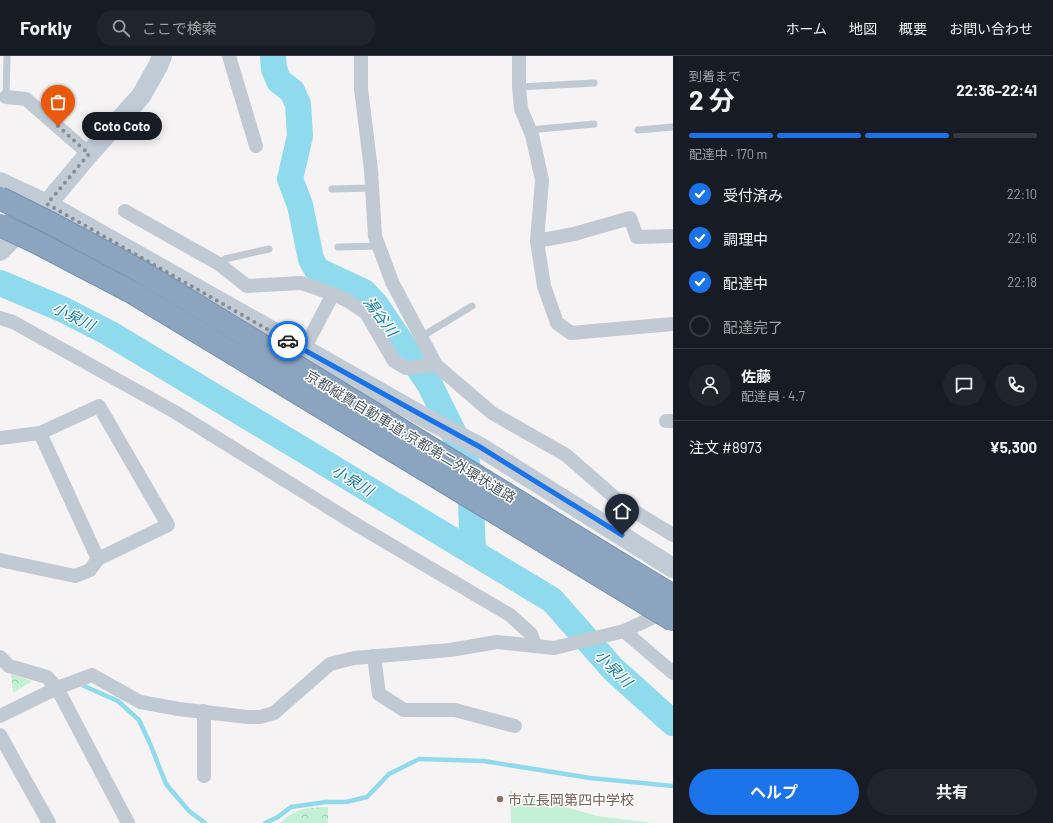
<!DOCTYPE html>
<html lang="ja">
<meta charset="utf-8">
<style>
:root{--surface:#171b24;--page:#20242c;--text:#f1f3f6;--muted:#9ea1a6;--line:#363941;--accent:#1a73e8}
body{margin:0;font-family:Barlow,"Noto Sans JP",sans-serif;background:var(--page);color:var(--text);height:100vh;display:flex;flex-direction:column;font-size:15px;white-space:nowrap}
*{box-sizing:border-box;margin:0}
p{font-size:13px;color:var(--muted)}
.icon{flex:none;width:22px;height:22px;fill:none;stroke:currentColor;stroke-width:2;stroke-linecap:round;stroke-linejoin:round}
.map{position:relative;flex:1;overflow:hidden}
.side{display:flex;flex-direction:column;background:var(--surface);width:380px}
.side>*{flex:none}
.pin{position:absolute;display:grid;place-items:center;width:34px;height:34px;color:#fff;margin:-41px -17px;border-radius:50% 50% 50% 0;rotate:-45deg;box-shadow:0 0 4px #0007}
.pin .icon{rotate:45deg}
.courier{position:absolute;display:grid;place-items:center;width:40px;height:40px;margin:-20px;border:3px solid #1a73e8;border-radius:50%;background:#fff;color:#222;box-shadow:0 1px 5px #0007}
.bubble{position:absolute;height:28px;border-radius:14px;background:var(--surface);box-shadow:0 2px 10px #0003;font-size:13px;font-weight:700;line-height:28px;text-align:center}
.headline em{font-style:normal;font-weight:700}
.headline div{display:flex;flex-direction:column-reverse}
.headline{display:flex;align-items:center;justify-content:space-between;height:68px;padding:0 16px}
h1{font-size:26px;font-weight:700;line-height:30px}
.bar{display:grid;grid-template-columns:repeat(4,1fr);gap:6px 4px;align-content:center;height:48px;padding:0 16px}
.bar i{height:5px;border-radius:3px;background:var(--line)}
.bar .current{background:var(--accent)}
.bar p{grid-column:span 4}
.line{display:flex;align-items:center;gap:10px;padding:0 16px;border-top:1px solid var(--line)}
.line div{flex:1}
.round{display:grid;place-items:center;flex:none;width:42px;height:42px;border-radius:21px;background:var(--page)}
ol{padding:0 16px;list-style:none}
li{display:flex;align-items:center;gap:12px;height:44px}
li p{margin-inline-start:auto}
li .icon{padding:4px;border-radius:50%;background:var(--accent);color:#fff;stroke-width:4}
li:last-child{color:var(--muted)}
li i{width:22px;height:22px;border:2px solid var(--line);border-radius:50%}
.cta{display:flex;gap:8px;margin-top:auto;padding:8px 16px}
.cta a{flex:1;height:46px;border-radius:24px;background:var(--accent);color:#fff;font-size:16px;font-weight:700;line-height:46px;text-align:center}
.cta a+a{background:var(--page);color:var(--text)}
header{display:flex;align-items:center;gap:24px;box-sizing:border-box;height:56px;padding:0 20px;background:var(--surface);border-bottom:1px solid var(--line)}
header strong{font-size:19px}
nav{display:flex;gap:22px;margin-inline-start:auto;font-size:14px}
.search{width:280px;height:36px;background:var(--page);display:flex;align-items:center;gap:10px;box-sizing:border-box;padding:0 14px;border-radius:22px;color:var(--muted);font-size:15px}
main{display:flex;flex:1;min-height:0}
.map>svg:first-child{display:block}
.park{fill:url(#park-crowns)}
.pitch{fill:#c3f1d5}
.lines{fill:none;stroke-linecap:round;stroke-linejoin:round}
.stream{stroke:#90daee;stroke-width:4.5}
.river{stroke:#90daee;stroke-width:26}
.lane{stroke:#c1cad2;stroke-width:7}
.street{stroke:#c1cad2;stroke-width:14}
.secondary{stroke:#c1cbd6;stroke-width:20}
.highway-bridge-casing{stroke:#7690ad;stroke-width:24;stroke-linecap:butt}
.highway-bridge{stroke:#8ba5c1;stroke-width:22}
.done{stroke:#868d94;stroke-width:4;stroke-dasharray:0 7.2}
.route{stroke:#1a73e8;stroke-width:5}
.education-dot{fill:#8d6e63;stroke:#fff;stroke-width:1.5}
.labels{text-anchor:middle;dominant-baseline:central;stroke-width:3;stroke-linejoin:round;paint-order:stroke}
.street-label{font-size:14px;fill:#4a5661;stroke:#fff}
.education-label{font-size:14px;fill:#785e54;stroke:#fff;text-anchor:start}
.water-label{font-size:15px;font-style:italic;fill:#0c7c9b;stroke:#fff}
</style>
<header>
<strong>Forkly</strong>
<div class="search"><svg class="icon" aria-label="search" viewBox="0 0 24 24"><circle cx="10" cy="10" r="6"/><path d="M15 15l6 6"/></svg>ここで検索</div>
<nav><a>ホーム</a><a>地図</a><a>概要</a><a>お問い合わせ</a></nav>
</header>
<main>
<div class="map">
<svg width="673" height="767" viewBox="0 0 673 767">
<defs>
<pattern id="park-crowns" width="20" height="18" patternUnits="userSpaceOnUse"><rect width="20" height="18" fill="#c3f1d5"/><path d="M2 6a3 3 0 1 1 6 0M12 15a3 3 0 1 1 6 0" fill="none" stroke="#a0c6b0"/></pattern>
</defs>
<rect width="100%" height="100%" fill="#f5f3f3"/>
<!-- park -->
<g class="park">
<polygon points="11,618 32,625 13,637"/>
<path d="M328,751V767H280C297,752 306,752 328,751Z"/>
</g>
<!-- pitch -->
<polygon class="pitch" points="510,735 597,760 653,767 511,767"/>
<g class="lines">
<!-- stream -->
<g class="stream">
<polyline points="84,630 118,645 139,664 151,690 166,728 189,755 205,767"/>
<polyline points="265,767 278,761 291,751 326,746 346,746 367,741 389,718 419,703 484,705 590,722 673,730"/>
</g>
<!-- river -->
<g class="river">
<polyline points="273,0 274,13 279,25 292,35 298,48 300,80 290,123 300,149 311,203 317,214 364,236 376,249 430,329 466,402 470,423 473,496"/>
<polyline points="0,227 62,253 109,277 552,544 613,613 673,667"/>
</g>
<!-- lane -->
<g class="lane">
<polyline points="519,31 594,27"/>
<polyline points="6,41 7,0"/>
<polyline points="529,74 594,68"/>
<polyline points="638,74 673,71"/>
<polyline points="332,133 372,132"/>
<polyline points="338,191 378,190"/>
<polyline points="219,208 225,203 269,193"/>
<polyline points="421,281 472,250"/>
</g>
<!-- street -->
<g class="street">
<polyline points="229,0 256,90"/>
<polyline points="361,0 361,33 371,114 375,180 392,226 436,309 492,357 566,399 622,448 673,479"/>
<polyline points="519,0 519,31 521,53 532,79 542,124 537,185 544,230 557,267 571,277 673,268"/>
<polyline points="6,41 26,43 89,98"/>
<polyline points="125,155 219,208 247,230 301,227 333,238"/>
<polyline points="537,185 574,178 630,162 637,181 673,180"/>
<polyline points="0,262 13,266 175,356 357,469 510,559 531,578 535,590"/>
<polyline points="304,293 333,238 348,245 366,257 394,305 406,312 436,309"/>
<polyline points="666,365 673,365"/>
<polyline points="0,382 40,377 99,350 168,469 98,503"/>
<polyline points="0,504 75,520 90,514 98,503 40,377"/>
<polyline points="624,575 673,617"/>
<polyline points="374,600 379,638 404,654 455,654 515,670"/>
<polyline points="0,601 9,610 47,621 57,632 128,767"/>
<polyline points="204,655 204,720"/>
<polyline points="0,660 57,632 92,619 140,646 179,653 247,661 260,661 274,657 330,608 354,602 450,594 497,586 554,592 624,575 667,555"/>
<polyline points="0,679 49,767"/>
</g>
<!-- secondary -->
<g class="secondary">
<polyline points="0,126 47,148 304,293 427,363 480,391 673,512"/>
<polyline points="0,195 47,148 89,98 141,40 158,10 162,0"/>
</g>
<defs>
<g id="highway-bridge">
<polyline points="0,142 52,168 140,215 673,540"/>
<polyline points="0,169 40,188 130,235 673,564"/>
</g>
</defs>
<!-- highway-bridge casing -->
<use href="#highway-bridge" class="highway-bridge-casing"/>
<!-- highway-bridge -->
<use href="#highway-bridge" class="highway-bridge"/>
</g>
<g class="lines">
<!-- done -->
<polyline class="done" points="58,70 89,98 47,148 288,285"/>
<!-- route -->
<polyline class="route" points="288,285 427,362 480,391 622,479"/>
</g>
<!-- markers -->
<circle class="education-dot" cx="500" cy="743" r="4"/>
<g class="labels">
<!-- street labels -->
<g class="street-label">
<text transform="translate(411 380) rotate(31)">京都縦貫自動車道;京都第二外環状道路</text>
</g>
<!-- education labels -->
<g class="education-label">
<text x="508" y="743">市立長岡第四中学校</text>
</g>
<!-- water labels -->
<g class="water-label">
<text transform="translate(74 260) rotate(26)">小泉川</text>
<text transform="translate(381 260) rotate(53)">湯谷川</text>
<text transform="translate(353 424) rotate(31)">小泉川</text>
<text transform="translate(614 612) rotate(45)">小泉川</text>
</g>
</g>
</svg>
<div class="pin" style="left:58px;top:70px;background:#ea580c"><svg class="icon" aria-label="bag" viewBox="0 0 24 24"><path d="M5 8h14l-1 12H6zM9 8a3 3 0 0 1 6 0"/></svg></div>
<div class="pin" style="left:622px;top:479px;background:#1f2937"><svg class="icon" aria-label="home" viewBox="0 0 24 24"><path d="M3 11l9-7 9 7M6 9v11h12V9"/></svg></div>
<div class="courier" style="left:288px;top:285px"><svg class="icon" aria-label="car" viewBox="0 0 24 24"><path d="M5 17H2v-5l4-1 3-4h7l3 4 3 1v5h-3M9 17h6M6 11h13"/><circle cx="7" cy="17" r="2"/><circle cx="17" cy="17" r="2"/></svg></div>
<div class="bubble" style="left:82px;top:56px;width:80px">Coto Coto</div>
</div>
<section class="side">
<div class="headline"><div><h1>2 分</h1><p>到着まで</p></div><em>22:36–22:41</em></div>
<div class="bar"><i class="current"></i><i class="current"></i><i class="current"></i><i></i><p>配達中 · 170 m</p></div>
<ol>
<li><svg class="icon" aria-label="check" viewBox="0 0 24 24"><path d="M5 12l5 5 9-10"/></svg>受付済み<p>22:10</p></li>
<li><svg class="icon" aria-label="check" viewBox="0 0 24 24"><path d="M5 12l5 5 9-10"/></svg>調理中<p>22:16</p></li>
<li><svg class="icon" aria-label="check" viewBox="0 0 24 24"><path d="M5 12l5 5 9-10"/></svg>配達中<p>22:18</p></li>
<li><i></i>配達完了</li>
</ol>
<div class="line" style="height:72px"><a class="round"><svg class="icon" aria-label="person" viewBox="0 0 24 24"><circle cx="12" cy="8" r="4"/><path d="M4 21q1-7 8-7t8 7"/></svg></a><div><b>佐藤</b><p>配達員 · 4.7</p></div><a class="round"><svg class="icon" aria-label="chat" viewBox="0 0 24 24"><path d="M4 5h16v11H9l-5 4z"/></svg></a><a class="round"><svg class="icon" aria-label="phone" viewBox="0 0 24 24"><path d="M5 4h4l2 5-3 2q2 4 5 5l2-3 5 2v4C11 20 4 13 5 4z"/></svg></a></div>
<div class="line" style="height:52px"><div>注文 #8973</div><b>¥5,300</b></div>
<div class="cta"><a>ヘルプ</a><a>共有</a></div>
</section>
</main>
